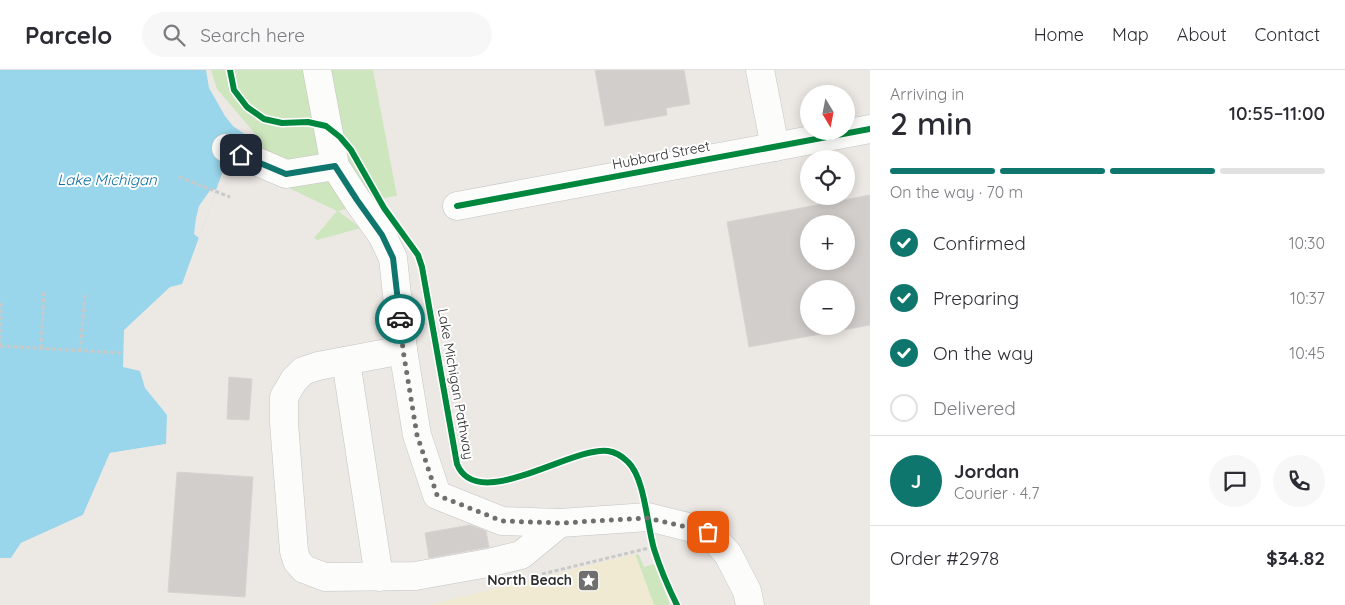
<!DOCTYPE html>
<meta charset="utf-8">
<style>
:root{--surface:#fff;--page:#f7f7f7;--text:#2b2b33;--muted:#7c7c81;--line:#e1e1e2;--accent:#0f766e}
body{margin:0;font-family:Quicksand,sans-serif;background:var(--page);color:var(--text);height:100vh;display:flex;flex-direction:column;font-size:19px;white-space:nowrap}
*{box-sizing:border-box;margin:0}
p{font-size:16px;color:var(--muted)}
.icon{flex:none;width:28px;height:28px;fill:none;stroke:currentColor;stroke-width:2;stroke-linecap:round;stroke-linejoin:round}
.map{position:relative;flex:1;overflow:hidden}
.side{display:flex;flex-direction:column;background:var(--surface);width:475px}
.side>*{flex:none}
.needle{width:32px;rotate:170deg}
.tools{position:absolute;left:800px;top:15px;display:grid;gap:10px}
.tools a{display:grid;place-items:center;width:55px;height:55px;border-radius:50%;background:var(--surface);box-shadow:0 2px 12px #0003;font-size:25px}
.pin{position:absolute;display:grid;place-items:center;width:42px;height:42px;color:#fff;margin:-21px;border-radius:10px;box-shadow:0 2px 8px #0006}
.courier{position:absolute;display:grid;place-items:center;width:50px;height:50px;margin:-25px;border:4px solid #0f766e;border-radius:50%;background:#fff;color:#222;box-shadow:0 1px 6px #0007}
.headline em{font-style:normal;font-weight:600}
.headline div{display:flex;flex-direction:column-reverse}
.headline{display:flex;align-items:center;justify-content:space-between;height:85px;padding:0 20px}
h1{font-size:32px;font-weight:600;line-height:38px}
.bar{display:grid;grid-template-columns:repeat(4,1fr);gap:8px 5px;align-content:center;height:60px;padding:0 20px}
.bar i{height:6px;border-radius:4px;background:var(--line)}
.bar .on{background:var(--accent)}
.bar p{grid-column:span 4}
.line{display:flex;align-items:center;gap:12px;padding:0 20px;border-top:1px solid var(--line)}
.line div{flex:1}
.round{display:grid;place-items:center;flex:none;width:52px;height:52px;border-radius:26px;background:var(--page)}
ol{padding:0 20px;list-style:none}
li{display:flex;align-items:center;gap:15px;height:55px}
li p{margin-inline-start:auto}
li .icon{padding:5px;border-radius:50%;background:var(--accent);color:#fff;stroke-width:4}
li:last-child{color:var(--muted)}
li i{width:28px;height:28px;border:2px solid var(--line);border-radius:50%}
header{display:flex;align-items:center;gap:30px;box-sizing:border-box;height:70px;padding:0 25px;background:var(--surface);border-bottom:1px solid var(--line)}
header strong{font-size:24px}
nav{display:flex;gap:28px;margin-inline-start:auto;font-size:18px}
.search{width:350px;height:45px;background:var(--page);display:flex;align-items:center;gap:12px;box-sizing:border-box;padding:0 18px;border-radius:28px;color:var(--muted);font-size:19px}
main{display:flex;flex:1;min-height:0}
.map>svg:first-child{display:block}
.green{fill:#cee6be}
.sand{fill:#f0ead3}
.water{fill:#99d6ec}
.pier{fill:#ece8e4}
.building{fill:#d1cecb;stroke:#d7d4d0;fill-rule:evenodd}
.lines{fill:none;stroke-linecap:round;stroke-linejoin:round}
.minor-casing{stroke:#c5c4c5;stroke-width:29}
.path{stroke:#c9c9c8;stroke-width:3;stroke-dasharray:4 2.5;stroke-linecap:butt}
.minor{stroke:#fcfcfb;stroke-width:28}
.cycleway-casing{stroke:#fff;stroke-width:9}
.cycleway{stroke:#00873e;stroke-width:6}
.done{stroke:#706f6e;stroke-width:5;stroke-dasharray:0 9}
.route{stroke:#0f766e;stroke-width:6}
.labels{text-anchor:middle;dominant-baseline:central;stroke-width:4;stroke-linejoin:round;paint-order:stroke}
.street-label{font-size:14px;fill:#2e2e2e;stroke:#fff}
.poi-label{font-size:14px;font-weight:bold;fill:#2e2e2e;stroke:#fff;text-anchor:end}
.water-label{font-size:15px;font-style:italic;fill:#0d6fa3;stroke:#fff}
</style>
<header>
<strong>Parcelo</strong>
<div class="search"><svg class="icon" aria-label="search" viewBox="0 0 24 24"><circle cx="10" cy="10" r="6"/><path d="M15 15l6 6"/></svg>Search here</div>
<nav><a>Home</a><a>Map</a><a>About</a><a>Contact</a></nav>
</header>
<main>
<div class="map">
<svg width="870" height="535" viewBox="0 0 870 535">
<rect width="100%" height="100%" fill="#ece8e4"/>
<!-- green -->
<g class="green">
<polygon points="209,0 373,0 397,126 389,127 338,141 361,158 317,170 314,168 337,141 245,97 255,68 215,20"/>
<polygon points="635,484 639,485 644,497 654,494 670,535 654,535"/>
</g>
<!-- sand -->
<polygon class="sand" points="635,484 654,535 429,535"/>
<!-- water -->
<polygon class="water" points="0,0 209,0 215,20 255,68 245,97 225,96 182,214 170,217 124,260 123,297 140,301 145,318 167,345 166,374 110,383 83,445 21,473 11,488 0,488"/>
<!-- pier -->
<g class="pier">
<polygon points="206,0 211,0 217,19 258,67 257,73 233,56 225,46 209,18"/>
<polygon points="225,96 245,97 245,99 227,98 218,122 216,121 199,168 194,164 196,148 199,136 211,119 216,120"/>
<polygon points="166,374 167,376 112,385 85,447 23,475 12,491 0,490 0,488 11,488 21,473 83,445 110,383"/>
</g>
<!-- building -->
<g class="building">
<polygon points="595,0 684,0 690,34 666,38 667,45 605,56"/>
<path d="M870,125V255L749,277L727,152ZM809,154H846V191H809ZM809,219H846V256H809Z"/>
<polygon points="229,307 252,309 249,350 227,349"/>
<polygon points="177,402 253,407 245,527 168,522"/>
<polygon points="470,455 486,461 489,477 429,488 425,463"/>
</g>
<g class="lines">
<defs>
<g id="minor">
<polyline points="317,0 335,96 357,130 382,165 393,188 403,280 417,365 437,425 502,451 560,453 648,447 708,462 728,484 747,521 750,535"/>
<polyline points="760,0 775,77"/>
<polyline points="226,78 286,104 335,96"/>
<polyline points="457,136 870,59"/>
<polyline points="403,280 318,296 303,301 294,310 284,327 284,353 294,481 297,491 304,499 325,507 415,506 488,493 521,485 560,453"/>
<polyline points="346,291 379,507"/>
</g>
</defs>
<!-- minor casing -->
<use href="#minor" class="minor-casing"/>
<!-- path -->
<g class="path">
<polyline points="179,107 230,127"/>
<polyline points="0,276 123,283"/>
<polyline points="0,276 1,232"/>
<polyline points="41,278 44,220"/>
<polyline points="80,281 85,225"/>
<polyline points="542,504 653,477"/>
</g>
<!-- minor -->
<use href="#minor" class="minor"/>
<defs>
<g id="cycleway">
<path d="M230,0L234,20L247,37L264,49L282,53L308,52L326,56L340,67L351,80L384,138L418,185L422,197L457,394C477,444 571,376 608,381C615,382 623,387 628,392C645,408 647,456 654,479C660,498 668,517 677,535"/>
<polyline points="457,136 870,59"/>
</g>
</defs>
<!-- cycleway casing -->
<use href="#cycleway" class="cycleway-casing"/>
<!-- cycleway -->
<use href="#cycleway" class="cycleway"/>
</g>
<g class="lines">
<!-- done -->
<polyline class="done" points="400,249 403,280 417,365 437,425 502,451 560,453 648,448 708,462"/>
<!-- route -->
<polyline class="route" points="241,85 286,104 335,96 357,130 382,165 393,188 400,249"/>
</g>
<!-- icons -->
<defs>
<symbol id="sight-square" viewBox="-11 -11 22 22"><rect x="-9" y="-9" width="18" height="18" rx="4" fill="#706f6e" stroke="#fff"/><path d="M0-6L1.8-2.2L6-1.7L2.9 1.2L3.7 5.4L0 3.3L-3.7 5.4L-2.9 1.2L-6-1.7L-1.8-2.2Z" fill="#fff"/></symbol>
</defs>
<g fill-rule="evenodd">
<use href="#sight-square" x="576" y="498" width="25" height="25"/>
</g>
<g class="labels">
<!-- street labels -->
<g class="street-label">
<text transform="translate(661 85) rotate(-11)">Hubbard Street</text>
<text transform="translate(456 314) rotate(80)">Lake Michigan Pathway</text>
</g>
<!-- poi labels -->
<g class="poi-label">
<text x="572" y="510">North Beach</text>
</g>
<!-- water labels -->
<g class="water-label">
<text x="107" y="109">Lake Michigan</text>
</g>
</g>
</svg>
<div class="tools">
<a><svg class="needle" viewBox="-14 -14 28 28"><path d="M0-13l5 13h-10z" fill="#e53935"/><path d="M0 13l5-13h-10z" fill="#7c7c81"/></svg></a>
<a><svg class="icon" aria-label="locate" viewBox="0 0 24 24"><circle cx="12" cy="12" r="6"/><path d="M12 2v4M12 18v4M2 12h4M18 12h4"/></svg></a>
<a>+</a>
<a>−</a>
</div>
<div class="pin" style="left:708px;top:462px;background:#ea580c"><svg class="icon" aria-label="bag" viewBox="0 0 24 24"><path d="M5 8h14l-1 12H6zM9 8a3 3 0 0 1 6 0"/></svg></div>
<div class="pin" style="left:241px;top:85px;background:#1f2937"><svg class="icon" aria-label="home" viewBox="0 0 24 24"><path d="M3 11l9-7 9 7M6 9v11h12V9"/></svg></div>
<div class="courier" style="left:400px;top:249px"><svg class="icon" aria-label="car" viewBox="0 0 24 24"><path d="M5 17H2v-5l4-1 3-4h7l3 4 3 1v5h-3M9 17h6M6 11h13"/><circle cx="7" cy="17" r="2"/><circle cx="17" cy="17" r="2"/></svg></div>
</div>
<section class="side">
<div class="headline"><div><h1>2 min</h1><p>Arriving in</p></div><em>10:55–11:00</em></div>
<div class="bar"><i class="on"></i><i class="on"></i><i class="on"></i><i></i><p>On the way · 70 m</p></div>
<ol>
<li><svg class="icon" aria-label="check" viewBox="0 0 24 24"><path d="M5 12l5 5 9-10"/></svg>Confirmed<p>10:30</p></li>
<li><svg class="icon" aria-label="check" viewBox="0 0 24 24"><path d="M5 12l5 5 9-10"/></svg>Preparing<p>10:37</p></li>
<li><svg class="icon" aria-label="check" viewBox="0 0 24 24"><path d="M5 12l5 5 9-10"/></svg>On the way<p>10:45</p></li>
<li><i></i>Delivered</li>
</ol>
<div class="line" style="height:90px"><b class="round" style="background:var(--accent);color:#fff">J</b><div><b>Jordan</b><p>Courier · 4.7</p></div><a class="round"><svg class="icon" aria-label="chat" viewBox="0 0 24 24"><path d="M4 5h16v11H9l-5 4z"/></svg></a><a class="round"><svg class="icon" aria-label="phone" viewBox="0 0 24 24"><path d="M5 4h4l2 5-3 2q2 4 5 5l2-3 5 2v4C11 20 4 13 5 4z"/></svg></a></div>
<div class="line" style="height:65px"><div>Order #2978</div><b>$34.82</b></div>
</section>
</main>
